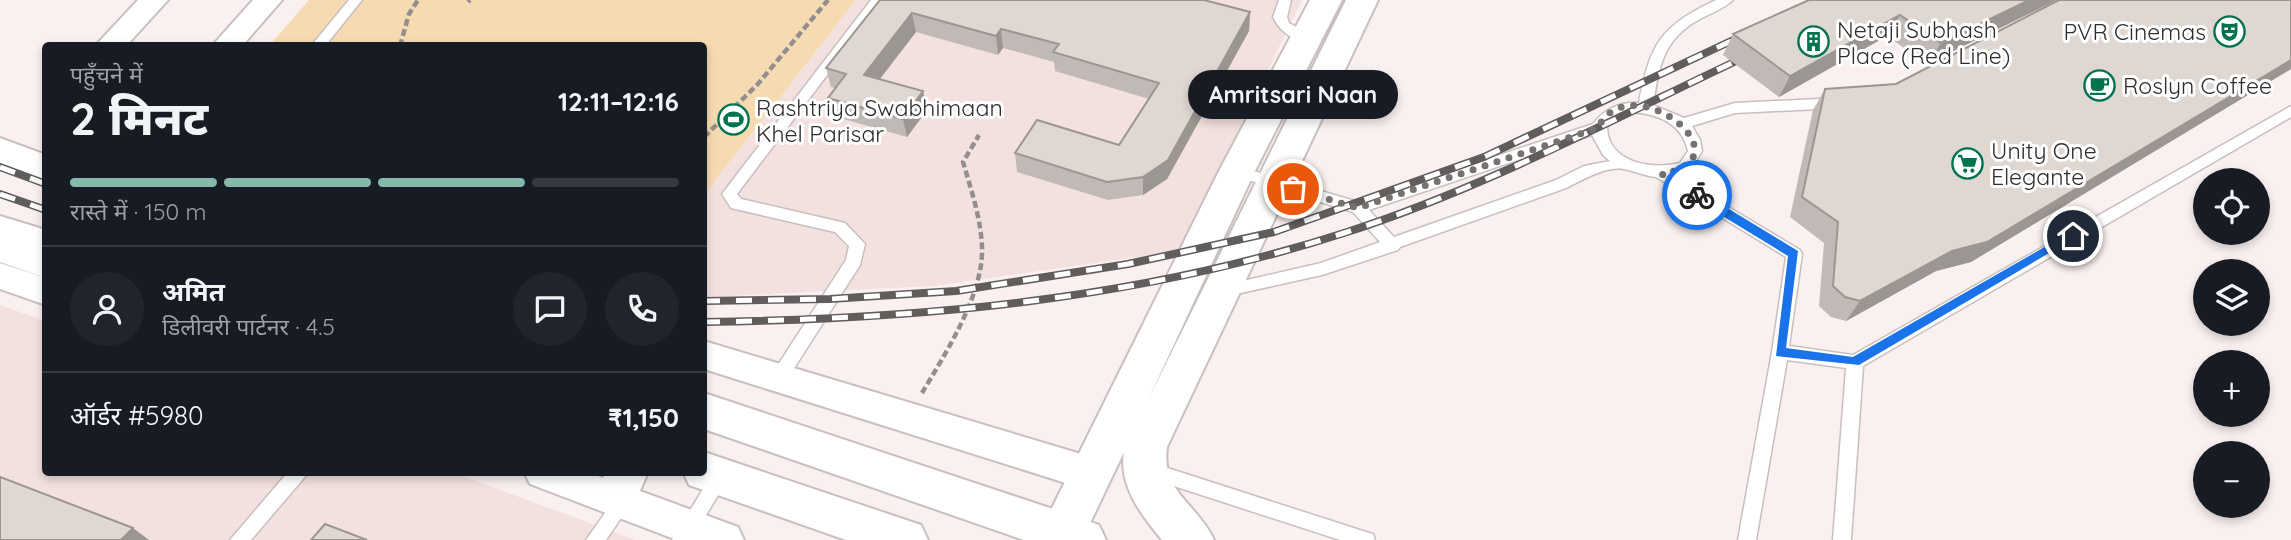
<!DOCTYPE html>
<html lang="hi">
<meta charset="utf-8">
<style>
:root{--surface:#171b24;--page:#20242c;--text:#f1f3f6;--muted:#9ea1a6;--line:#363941;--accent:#85b9aa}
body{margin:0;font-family:Quicksand,"Noto Sans Devanagari",sans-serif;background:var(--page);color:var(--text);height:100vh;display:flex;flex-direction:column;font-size:26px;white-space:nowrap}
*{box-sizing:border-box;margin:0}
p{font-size:23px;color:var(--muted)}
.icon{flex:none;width:38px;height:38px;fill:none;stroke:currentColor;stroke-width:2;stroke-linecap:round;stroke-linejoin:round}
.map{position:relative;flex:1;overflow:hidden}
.details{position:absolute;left:42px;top:42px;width:665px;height:434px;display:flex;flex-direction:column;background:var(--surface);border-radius:7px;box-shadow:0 4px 10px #0003}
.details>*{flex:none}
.tools{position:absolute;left:2193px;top:168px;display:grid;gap:14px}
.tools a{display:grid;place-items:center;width:77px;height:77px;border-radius:50%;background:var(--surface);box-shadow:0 4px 10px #0003;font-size:35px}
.pin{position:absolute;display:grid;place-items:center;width:60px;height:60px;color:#fff;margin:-30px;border:4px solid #fff;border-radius:50%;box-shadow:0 2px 7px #0007}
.courier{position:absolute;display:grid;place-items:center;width:70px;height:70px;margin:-35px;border:5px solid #1a73e8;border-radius:50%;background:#fff;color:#222;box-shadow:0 2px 9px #0007}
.bubble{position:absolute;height:49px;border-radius:24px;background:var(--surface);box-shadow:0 4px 10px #0003;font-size:23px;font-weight:800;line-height:49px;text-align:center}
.overview em{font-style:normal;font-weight:800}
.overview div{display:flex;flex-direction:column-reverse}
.overview{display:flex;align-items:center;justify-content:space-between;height:119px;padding:0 28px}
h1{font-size:46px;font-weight:800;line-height:52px}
.bar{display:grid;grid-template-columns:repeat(4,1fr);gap:10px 7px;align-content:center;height:84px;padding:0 28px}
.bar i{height:9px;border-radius:5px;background:var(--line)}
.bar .on{background:var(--accent)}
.bar p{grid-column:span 4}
.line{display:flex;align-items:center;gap:18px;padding:0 28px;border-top:2px solid var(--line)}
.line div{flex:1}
.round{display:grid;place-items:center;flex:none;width:74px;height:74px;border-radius:37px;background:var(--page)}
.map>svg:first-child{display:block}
.built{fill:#f3e1df}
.green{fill:#f6dbb2}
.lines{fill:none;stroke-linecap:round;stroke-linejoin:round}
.service-casing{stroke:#c8bfbe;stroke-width:3}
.minor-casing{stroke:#c8bfbe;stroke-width:4}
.tertiary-casing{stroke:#c8bfbe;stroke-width:4}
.secondary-casing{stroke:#c8bfbe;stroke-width:4}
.path{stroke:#958e8e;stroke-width:4.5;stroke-dasharray:7 3.5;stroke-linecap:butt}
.service{fill:#fff;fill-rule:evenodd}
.minor{fill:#fff;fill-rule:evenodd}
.tertiary{fill:#fff;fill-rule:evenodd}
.secondary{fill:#fff;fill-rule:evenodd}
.rail-casing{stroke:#625d5d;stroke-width:8}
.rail{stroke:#fff;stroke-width:5;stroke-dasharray:16;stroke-linecap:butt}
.wall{fill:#c0b9b5}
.shaded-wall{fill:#9c9693}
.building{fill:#dfd7d2;stroke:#9c9693;stroke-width:2}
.route{fill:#1a73e8}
.done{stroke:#777170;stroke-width:7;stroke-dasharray:0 12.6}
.labels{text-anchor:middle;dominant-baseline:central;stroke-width:6;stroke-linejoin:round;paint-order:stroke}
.poi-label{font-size:23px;fill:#302c2c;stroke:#fff;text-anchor:start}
</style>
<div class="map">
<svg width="2291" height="540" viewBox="0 0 2291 540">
<rect width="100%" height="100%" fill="#faf0ef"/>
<!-- built -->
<g class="built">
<polygon points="856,0 1302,0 1180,251 934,286 704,297 704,195"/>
<polygon points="0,305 45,321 46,472 454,473 636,540 0,540"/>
</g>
<!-- green -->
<polygon class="green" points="309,0 856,0 704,195 704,46 269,46"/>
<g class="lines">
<defs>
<g id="service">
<polygon points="349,0 362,0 325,46 311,46"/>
<polygon points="871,0 884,0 737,194 741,199 845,223 865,244 860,265 784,384 778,386 772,384 770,379 772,374 846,260 849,246 835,232 731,208 722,194"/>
<path d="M1279,0H1291L1287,17L1289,23L1311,35V41C1295,44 1279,30 1273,17Z"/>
<path d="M1716,0H1733C1725,8 1711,13 1700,19C1663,39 1659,66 1653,105L1684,118L1735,103L1838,98L1845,103L1838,108L1735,113L1692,126L1700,140L1702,151L1690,171L1675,175L1800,250L1802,254L1789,346L1853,355L2291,106V117L1863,366L1851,540H1833L1846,368L1787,360L1756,540H1738L1772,352L1786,257L1656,177C1645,176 1635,171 1624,169C1605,166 1583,180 1566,188L1400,247L1398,250L1322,275L1223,297L1217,295L1215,291L1217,287L1321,263L1380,242L1353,212L1232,175L1230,171L1232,167L1237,166L1358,202L1593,124C1603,110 1620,101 1639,103C1650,43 1661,26 1716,0ZM1632,112C1658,114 1682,123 1688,151L1680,163C1652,170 1608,163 1607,127L1614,118ZM1592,135L1603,155L1610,161L1584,166L1556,180L1394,237L1369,210Z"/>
<polygon points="1149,462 1366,532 1373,534 1375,540 1340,540 1149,478 1143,476 1140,470 1143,464"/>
<polygon points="720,469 726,471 729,477 691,540 672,540 714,471"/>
<polygon points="288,472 309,472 251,540 230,540"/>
<polygon points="625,491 631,493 634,499 606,540 586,540 619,493"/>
</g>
<g id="minor">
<polygon points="138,0 168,0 126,46 95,46"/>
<polygon points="253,0 282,0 242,46 212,46"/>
<polygon points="0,236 46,252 46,278 0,262"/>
<polygon points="0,263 46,278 46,305 0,289"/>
<polygon points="704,341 1091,457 1104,462 1110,474 1104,486 1091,491 704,369"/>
<polygon points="524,472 589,472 603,478 604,472 648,472 640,491 738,527 744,540 677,540 530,484"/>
</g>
<path id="tertiary" d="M1310,0H1342L1255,171L1148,400L1346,0H1378L1167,447C1161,493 1197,503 1214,540H1162C1142,516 1118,485 1124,452L1082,540H1044L1040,533L1047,518L1219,171Z"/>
<g id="secondary">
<polygon points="0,138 46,155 46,183 0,165"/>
<polygon points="0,216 46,230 46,259 0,244"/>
<polygon points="704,393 1083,519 1099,525 1106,540 1024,540 704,429"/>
<polygon points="704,452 921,525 928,540 846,540 689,485 683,472 704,472"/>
</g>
</defs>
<!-- service casing -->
<use href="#service" class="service-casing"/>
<!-- minor casing -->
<use href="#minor" class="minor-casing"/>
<!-- tertiary casing -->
<use href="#tertiary" class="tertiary-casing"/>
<!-- secondary casing -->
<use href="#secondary" class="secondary-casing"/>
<!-- path -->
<g class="path">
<polyline points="468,2 470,0"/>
<polyline points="400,46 409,14 418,0"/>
<polyline points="704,137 757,85 828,0"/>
<path d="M922,393C945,354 984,294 982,247C981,219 971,189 963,162L979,135"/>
</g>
<!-- service -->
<use href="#service" class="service"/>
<!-- minor -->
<use href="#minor" class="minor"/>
<!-- tertiary -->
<use href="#tertiary" class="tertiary"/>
<!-- secondary -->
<use href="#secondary" class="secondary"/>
<defs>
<g id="rail">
<polyline points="0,167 46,184"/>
<polyline points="0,194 46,210"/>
<polyline points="704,301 830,299 956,291 1128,264 1274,232 1484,157 1746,34"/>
<path d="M704,322C921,319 1136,300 1344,233C1485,188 1617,117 1751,54"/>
</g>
</defs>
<!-- rail casing -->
<use href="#rail" class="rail-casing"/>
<!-- rail -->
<use href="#rail" class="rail"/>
</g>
<!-- wall -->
<g class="wall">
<polygon points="880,0 1250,12 1249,31 1167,179 1143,195 1108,200 1017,172 1015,153 1119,145 1149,99 1055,71 1054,62 1003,48 998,55 916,32 880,79 923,91 927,110 907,137 833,116 828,98 835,88 831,87 826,68"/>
<polygon points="1809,0 2057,0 1927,64 1887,36 1779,97 1723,55 1733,34"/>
<polygon points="2291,0 2291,69 1971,262 1936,271 1846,321 1831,317 1819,306 1824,243 1790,217 1813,110 1825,89 1896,84"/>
</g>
<!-- shaded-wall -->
<g class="shaded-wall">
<polygon points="2029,0 2057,0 1927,64 1941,43"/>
<polygon points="1250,12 1249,31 1167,179 1143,195 1143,177"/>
<polygon points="912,13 916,32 869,93 864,75"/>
<polygon points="1900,15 1887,36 1779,97 1790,76"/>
<polygon points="1001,29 1003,48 998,55 996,36"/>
<polygon points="2291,60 2291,69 1971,262 1936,271 1846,321 1860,301"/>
<polygon points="923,91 927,110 907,137 903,119"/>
<polygon points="133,528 149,540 121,540"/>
</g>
<!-- building -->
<g class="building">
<polygon points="880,0 1204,0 1250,12 1168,160 1143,177 1107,182 1015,153 1037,120 1119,145 1159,83 1053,52 1059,44 1001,29 996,36 912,13 864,75 923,91 903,119 828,98 846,74 826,68"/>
<polygon points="1809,0 2029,0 1941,43 1900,15 1790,76 1733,34"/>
<polygon points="2059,0 2291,0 2291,60 1987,242 1952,251 1860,301 1845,297 1833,286 1838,222 1802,197 1825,89 1896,84"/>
<polygon points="0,477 133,528 121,540 0,540"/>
<polygon points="325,524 367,540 311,540"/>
</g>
<!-- route -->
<polygon class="route" points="1693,192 1701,192 1798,251 1786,348 1853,357 2069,233 2078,236 1859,365 1776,356 1788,256 1693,198"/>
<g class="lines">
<!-- done -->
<path class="done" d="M1293,189L1358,208L1598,128C1628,63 1753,158 1662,174L1697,195"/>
</g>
<!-- icons -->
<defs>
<symbol id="theatre-ring" viewBox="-11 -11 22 22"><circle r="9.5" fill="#fff" stroke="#01734d" stroke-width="1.5"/><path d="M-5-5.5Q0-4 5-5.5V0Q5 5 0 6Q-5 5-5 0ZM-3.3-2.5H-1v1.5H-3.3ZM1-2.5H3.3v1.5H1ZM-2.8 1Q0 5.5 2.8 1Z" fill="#01734d"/></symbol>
<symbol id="building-ring" viewBox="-11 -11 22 22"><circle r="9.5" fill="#fff" stroke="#01734d" stroke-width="1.5"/><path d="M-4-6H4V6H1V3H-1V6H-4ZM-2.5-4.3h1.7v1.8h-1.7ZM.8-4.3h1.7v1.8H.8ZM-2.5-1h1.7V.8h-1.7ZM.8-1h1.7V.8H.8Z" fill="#01734d"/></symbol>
<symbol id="cafe-ring" viewBox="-11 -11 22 22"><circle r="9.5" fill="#fff" stroke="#01734d" stroke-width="1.5"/><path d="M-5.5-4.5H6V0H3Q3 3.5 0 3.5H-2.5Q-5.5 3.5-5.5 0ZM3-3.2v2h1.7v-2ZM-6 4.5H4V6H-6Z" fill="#01734d"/></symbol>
<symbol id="stadium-ring" viewBox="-11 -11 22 22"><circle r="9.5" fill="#fff" stroke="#01734d" stroke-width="1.5"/><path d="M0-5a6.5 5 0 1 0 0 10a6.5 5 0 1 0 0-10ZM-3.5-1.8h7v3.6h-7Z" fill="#01734d"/></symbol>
<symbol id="supermarket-ring" viewBox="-11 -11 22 22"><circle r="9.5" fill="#fff" stroke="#01734d" stroke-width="1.5"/><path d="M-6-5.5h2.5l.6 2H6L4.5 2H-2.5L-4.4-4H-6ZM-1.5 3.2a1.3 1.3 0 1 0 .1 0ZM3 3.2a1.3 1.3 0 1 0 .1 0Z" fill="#01734d"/></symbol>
</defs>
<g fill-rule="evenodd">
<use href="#theatre-ring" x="2212" y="14" width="35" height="35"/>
<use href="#building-ring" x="1796" y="24" width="35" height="35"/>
<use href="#cafe-ring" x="2082" y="68" width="35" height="35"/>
<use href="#stadium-ring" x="716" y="102" width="35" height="35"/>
<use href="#supermarket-ring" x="1950" y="146" width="35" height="35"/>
</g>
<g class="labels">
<!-- poi labels -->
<g class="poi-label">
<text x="1837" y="29">Netaji Subhash<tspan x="1837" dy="26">Place (Red Line)</tspan></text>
<text x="2206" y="31" text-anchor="end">PVR Cinemas</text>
<text x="2123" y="85">Roslyn Coffee</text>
<text x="756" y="107">Rashtriya Swabhimaan<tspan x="756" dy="26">Khel Parisar</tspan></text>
<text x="1991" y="150">Unity One<tspan x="1991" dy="26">Elegante</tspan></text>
</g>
</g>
</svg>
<div class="tools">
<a><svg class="icon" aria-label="locate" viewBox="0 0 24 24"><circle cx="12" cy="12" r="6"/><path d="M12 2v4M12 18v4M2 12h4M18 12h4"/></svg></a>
<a><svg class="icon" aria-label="layers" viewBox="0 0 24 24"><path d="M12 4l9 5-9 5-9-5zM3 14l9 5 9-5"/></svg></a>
<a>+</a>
<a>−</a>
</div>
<div class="pin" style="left:1293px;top:189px;background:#ea580c"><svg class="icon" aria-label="bag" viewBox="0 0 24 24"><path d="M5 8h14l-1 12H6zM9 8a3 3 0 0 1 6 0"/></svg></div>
<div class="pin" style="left:2073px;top:236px;background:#1f2937"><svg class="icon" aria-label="home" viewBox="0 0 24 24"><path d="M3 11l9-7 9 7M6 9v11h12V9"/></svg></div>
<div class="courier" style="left:1697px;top:195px"><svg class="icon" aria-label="bike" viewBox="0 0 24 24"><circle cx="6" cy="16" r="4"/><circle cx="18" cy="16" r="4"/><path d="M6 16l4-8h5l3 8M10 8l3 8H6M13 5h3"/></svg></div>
<div class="bubble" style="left:1188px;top:70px;width:210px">Amritsari Naan</div>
<section class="details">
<div class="overview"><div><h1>2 मिनट</h1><p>पहुँचने में</p></div><em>12:11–12:16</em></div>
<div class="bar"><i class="on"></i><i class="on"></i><i class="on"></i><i></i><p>रास्ते में · 150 m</p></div>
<div class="line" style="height:126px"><a class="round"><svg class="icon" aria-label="person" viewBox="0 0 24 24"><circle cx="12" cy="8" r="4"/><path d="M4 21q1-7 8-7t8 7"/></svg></a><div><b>अमित</b><p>डिलीवरी पार्टनर · 4.5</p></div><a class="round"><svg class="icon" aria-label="chat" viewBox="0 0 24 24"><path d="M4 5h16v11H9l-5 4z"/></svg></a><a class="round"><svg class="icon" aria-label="phone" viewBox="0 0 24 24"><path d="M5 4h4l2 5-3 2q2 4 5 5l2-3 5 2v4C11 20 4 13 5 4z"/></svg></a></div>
<div class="line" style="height:91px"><div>ऑर्डर #5980</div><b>₹1,150</b></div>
</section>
</div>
